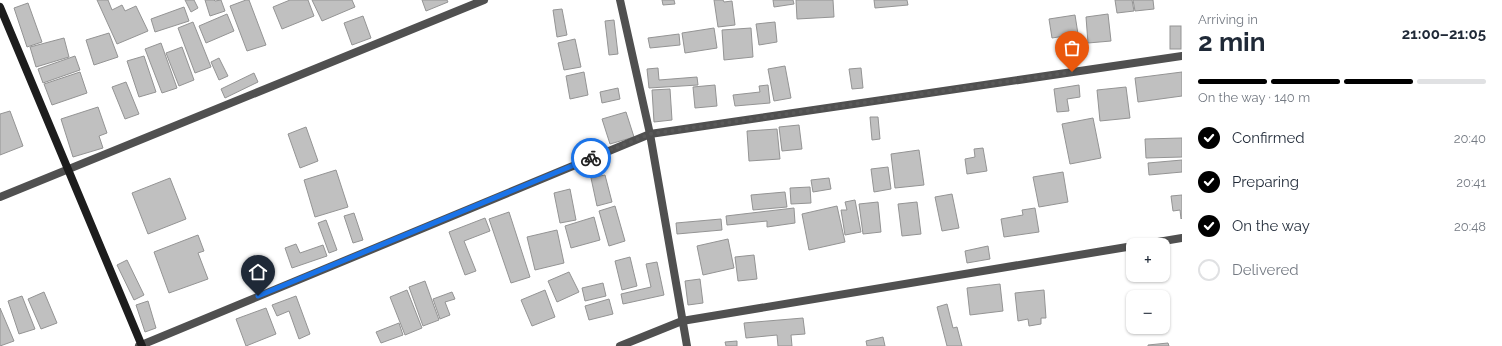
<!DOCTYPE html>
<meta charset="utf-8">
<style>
:root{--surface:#fff;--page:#f6f6f7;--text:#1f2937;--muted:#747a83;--line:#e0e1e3;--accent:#000}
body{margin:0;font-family:Raleway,sans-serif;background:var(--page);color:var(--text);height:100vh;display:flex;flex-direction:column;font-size:15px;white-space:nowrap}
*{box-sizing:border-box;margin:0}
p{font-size:13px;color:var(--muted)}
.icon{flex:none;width:22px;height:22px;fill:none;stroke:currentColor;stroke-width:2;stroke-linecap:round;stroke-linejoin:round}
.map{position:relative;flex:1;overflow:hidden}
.panel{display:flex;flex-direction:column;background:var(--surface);width:320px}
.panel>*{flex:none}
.buttons{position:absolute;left:1126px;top:238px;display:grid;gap:8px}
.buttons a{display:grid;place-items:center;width:44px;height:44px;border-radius:8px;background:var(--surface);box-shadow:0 1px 3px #0004;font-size:20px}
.pin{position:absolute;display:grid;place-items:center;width:34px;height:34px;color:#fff;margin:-41px -17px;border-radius:50% 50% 50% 0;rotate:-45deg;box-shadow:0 0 4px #0007}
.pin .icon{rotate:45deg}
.courier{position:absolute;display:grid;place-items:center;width:40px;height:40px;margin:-20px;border:3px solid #1a73e8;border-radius:50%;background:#fff;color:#222;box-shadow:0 1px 5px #0007}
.headline em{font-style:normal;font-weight:700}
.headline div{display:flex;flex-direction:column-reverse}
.headline{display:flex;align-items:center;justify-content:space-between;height:68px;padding:0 16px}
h1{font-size:26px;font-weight:700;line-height:30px}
.bar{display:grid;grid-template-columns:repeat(4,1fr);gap:6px 4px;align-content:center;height:48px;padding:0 16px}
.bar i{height:5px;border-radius:3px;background:var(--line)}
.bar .selected{background:var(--accent)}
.bar p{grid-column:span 4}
ol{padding:0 16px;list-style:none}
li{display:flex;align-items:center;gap:12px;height:44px}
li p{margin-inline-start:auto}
li .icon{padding:4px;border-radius:50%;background:var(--accent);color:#fff;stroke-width:4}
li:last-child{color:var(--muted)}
li i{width:22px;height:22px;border:2px solid var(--line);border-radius:50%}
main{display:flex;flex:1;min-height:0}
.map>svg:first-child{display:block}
.building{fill:#c0c0c0;stroke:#949494}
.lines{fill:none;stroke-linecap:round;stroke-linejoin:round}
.minor{stroke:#505050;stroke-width:8}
.secondary{stroke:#1d1d1d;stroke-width:8}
.done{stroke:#595959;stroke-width:4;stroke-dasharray:0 7.2}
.route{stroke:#1a73e8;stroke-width:5}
</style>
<main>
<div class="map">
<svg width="1182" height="346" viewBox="0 0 1182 346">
<rect width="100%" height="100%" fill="#fff"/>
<!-- building -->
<g class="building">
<polygon points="97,0 108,0 112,10 122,5 125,11 136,6 148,31 117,44"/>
<polygon points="185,0 194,0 198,8 191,12"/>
<polygon points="205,0 214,0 215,1 221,0 225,11 210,16"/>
<polygon points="246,0 249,0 266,45 247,51 230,6"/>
<polygon points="290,0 308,0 314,16 282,29 273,7"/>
<polygon points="312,0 352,0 355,7 322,21"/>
<polygon points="422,0 447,0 448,2 426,11"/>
<polygon points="662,0 674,0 675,4 663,5"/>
<polygon points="714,0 723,0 724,2 732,1 735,25 718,27"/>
<polygon points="773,0 793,0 794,4 774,7"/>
<polygon points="796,0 833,0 834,17 797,19"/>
<polygon points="874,0 907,0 908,5 875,8"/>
<polygon points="1115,0 1132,0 1134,11 1117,13"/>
<polygon points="1133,0 1153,0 1154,9 1135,11"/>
<polygon points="28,3 42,42 27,47 14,8"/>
<polygon points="184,7 189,21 155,32 151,19"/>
<polygon points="562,9 567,35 557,37 553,10"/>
<polygon points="227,14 234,31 206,43 199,26"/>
<polygon points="1108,14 1111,41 1088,43 1086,17"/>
<polygon points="1075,15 1078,34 1052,38 1049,19"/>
<polygon points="363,16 371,38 352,45 344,23"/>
<polygon points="614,20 618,54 609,55 605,21"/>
<polygon points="193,22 211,67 195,73 178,28"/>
<polygon points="775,22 777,42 759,45 756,24"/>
<rect x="1170" y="26" width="11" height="23"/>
<polygon points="714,28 717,48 685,53 682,33"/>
<polygon points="751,28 753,57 724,60 722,30"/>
<polygon points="109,33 118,57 94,65 86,40"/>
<polygon points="679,34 680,45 650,48 648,38"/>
<polygon points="64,38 69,57 36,67 30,47"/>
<polygon points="575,39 581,67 564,70 558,43"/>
<polygon points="161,43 177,88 162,93 145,49"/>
<polygon points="182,47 194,80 179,86 166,53"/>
<polygon points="75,56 80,70 43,83 38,69"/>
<polygon points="144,56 156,92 139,97 127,61"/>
<polygon points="219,58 228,76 219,80 211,62"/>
<polygon points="785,66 791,98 774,101 768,69"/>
<polygon points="658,68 659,80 697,77 698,85 649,88 647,69"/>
<polygon points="861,68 863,88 852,89 849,69"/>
<polygon points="80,72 87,93 52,105 44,84"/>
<polygon points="584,72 588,95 570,99 566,76"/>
<polygon points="1182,72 1182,96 1138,102 1135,78"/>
<polygon points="254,73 258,82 225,98 221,89"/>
<polygon points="126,82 139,114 125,119 112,87"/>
<polygon points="715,85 717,106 695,108 693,87"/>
<polygon points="768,85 770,103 735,106 733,95 760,92 759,86"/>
<polygon points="1079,85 1080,97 1067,99 1069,111 1057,112 1054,89"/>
<polygon points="1126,87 1130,118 1100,121 1097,90"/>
<polygon points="618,88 620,99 602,103 600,92"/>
<polygon points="670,89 672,120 654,122 652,90"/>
<polygon points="98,107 107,133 99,136 103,148 73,157 61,119"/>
<polygon points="10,111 23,146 0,155 0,114"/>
<polygon points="626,112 634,137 610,144 602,119"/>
<polygon points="870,117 878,117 880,139 872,140"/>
<polygon points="1093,118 1101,158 1070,164 1062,124"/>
<polygon points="799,125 802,149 782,151 779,127"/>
<polygon points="306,127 318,161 300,168 288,134"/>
<polygon points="777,129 780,159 749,161 747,131"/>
<polygon points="1182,138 1182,157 1146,158 1145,139"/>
<polygon points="983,148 987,171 967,174 965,159 975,157 974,149"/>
<polygon points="919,150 924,185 895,188 891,154"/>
<polygon points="1182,160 1182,172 1149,175 1148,163"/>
<polygon points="888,167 891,189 874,192 871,169"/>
<polygon points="336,170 348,207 315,217 304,180"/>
<polygon points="1063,172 1068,202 1039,207 1033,177"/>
<polygon points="605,175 612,202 597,206 591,178"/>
<polygon points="170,178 186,219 148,234 132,193"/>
<polygon points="829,178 831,189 813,192 811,180"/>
<polygon points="810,187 811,203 791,204 790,188"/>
<polygon points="570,189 576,220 560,223 554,193"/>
<polygon points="785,192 787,207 753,210 751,195"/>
<polygon points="952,194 959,228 942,231 935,197"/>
<polygon points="1182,195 1182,218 1181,219 1180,210 1173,211 1171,196"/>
<polygon points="855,200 861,232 845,235 841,210 847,210 845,202"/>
<polygon points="878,202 881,232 863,234 859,204"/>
<polygon points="917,202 921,234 902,236 898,204"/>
<polygon points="615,206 625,241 609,246 599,211"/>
<polygon points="837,206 845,242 809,250 802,214"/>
<polygon points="794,208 795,223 767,227 767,221 727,225 726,216"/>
<polygon points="1035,208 1039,232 1004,237 1001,219 1023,215 1022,210"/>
<polygon points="509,212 530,277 511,283 489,219"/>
<polygon points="354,213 363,240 353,243 344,216"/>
<polygon points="594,217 600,240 571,248 565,226"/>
<polygon points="485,218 490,231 464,241 476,271 465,275 449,232"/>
<polygon points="721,219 722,230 677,234 676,223"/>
<polygon points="326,220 337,250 329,253 318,223"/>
<polygon points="557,230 564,263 535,270 527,237"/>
<polygon points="198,235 204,251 198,253 208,279 169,293 154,252"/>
<polygon points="728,239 734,268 703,275 697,246"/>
<polygon points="296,244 300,253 323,245 327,256 292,268 285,248"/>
<polygon points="988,246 990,259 967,263 965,251"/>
<polygon points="754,255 757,279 738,281 735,257"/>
<polygon points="630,257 637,286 622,290 615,261"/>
<polygon points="127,260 144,295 134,300 117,265"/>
<polygon points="657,262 664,295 623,304 621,294 651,287 646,264"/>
<polygon points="569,272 579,292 557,302 548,281"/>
<polygon points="700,279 703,303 688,305 685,281"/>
<polygon points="425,281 439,320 423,326 409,287"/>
<polygon points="603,283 606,296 585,301 582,288"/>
<polygon points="1000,284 1003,311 970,315 967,288"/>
<polygon points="407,290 422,328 405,335 390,297"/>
<polygon points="545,290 555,317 532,326 521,300"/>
<polygon points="1044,290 1046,318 1041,318 1041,324 1029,326 1028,319 1018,321 1015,293"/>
<polygon points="44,292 57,323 41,329 28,299"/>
<polygon points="452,292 455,299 445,302 450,315 440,319 433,299"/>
<polygon points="22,296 35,329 19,334 8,301"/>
<polygon points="296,296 310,334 299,339 289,311 277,316 272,305"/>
<polygon points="609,299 613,314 589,320 585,306"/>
<polygon points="148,301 156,328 145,332 136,305"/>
<polygon points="947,304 953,328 957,327 962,346 947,346 937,307"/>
<polygon points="0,308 14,341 0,346"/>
<polygon points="266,308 276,334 246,346 236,319"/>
<polygon points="803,318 805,334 791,335 792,346 778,346 777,335 746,338 744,323"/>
<polygon points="399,323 403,335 381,343 376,332"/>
<polygon points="883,337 885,346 867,346 866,341"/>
<polygon points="737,341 737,346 726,346 725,342"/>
<polygon points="1168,343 1169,346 1148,346 1148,345"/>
</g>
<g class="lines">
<!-- minor -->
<g class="minor">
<polyline points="620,0 650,134 687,346"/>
<polyline points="0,197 484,0"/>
<polyline points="1140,245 1182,238"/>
<polyline points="139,346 650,134 1182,56"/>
<polyline points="620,346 682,321 1133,246"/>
</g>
<!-- secondary -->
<polyline class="secondary" points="0,7 142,346"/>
</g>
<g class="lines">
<!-- done -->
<polyline class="done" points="591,158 650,134 1072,72"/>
<!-- route -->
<polyline class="route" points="258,296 591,158"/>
</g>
</svg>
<div class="buttons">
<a>+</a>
<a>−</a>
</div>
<div class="pin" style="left:1072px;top:72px;background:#ea580c"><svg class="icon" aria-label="bag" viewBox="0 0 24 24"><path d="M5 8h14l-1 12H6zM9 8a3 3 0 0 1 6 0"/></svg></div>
<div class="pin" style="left:258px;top:296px;background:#1f2937"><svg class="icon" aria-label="home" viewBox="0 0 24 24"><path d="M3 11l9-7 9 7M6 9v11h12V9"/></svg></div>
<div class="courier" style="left:591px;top:158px"><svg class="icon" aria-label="bike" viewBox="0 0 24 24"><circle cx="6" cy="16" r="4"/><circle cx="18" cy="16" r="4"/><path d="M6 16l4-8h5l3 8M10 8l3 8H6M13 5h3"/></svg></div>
</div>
<section class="panel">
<div class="headline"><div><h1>2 min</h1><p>Arriving in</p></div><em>21:00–21:05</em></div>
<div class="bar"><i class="selected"></i><i class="selected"></i><i class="selected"></i><i></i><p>On the way · 140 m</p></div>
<ol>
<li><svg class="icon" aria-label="check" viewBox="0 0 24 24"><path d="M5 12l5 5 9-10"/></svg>Confirmed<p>20:40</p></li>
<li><svg class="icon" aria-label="check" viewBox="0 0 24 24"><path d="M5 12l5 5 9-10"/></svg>Preparing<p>20:41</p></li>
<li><svg class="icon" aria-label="check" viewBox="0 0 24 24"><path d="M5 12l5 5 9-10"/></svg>On the way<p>20:48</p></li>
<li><i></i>Delivered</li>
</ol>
</section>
</main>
